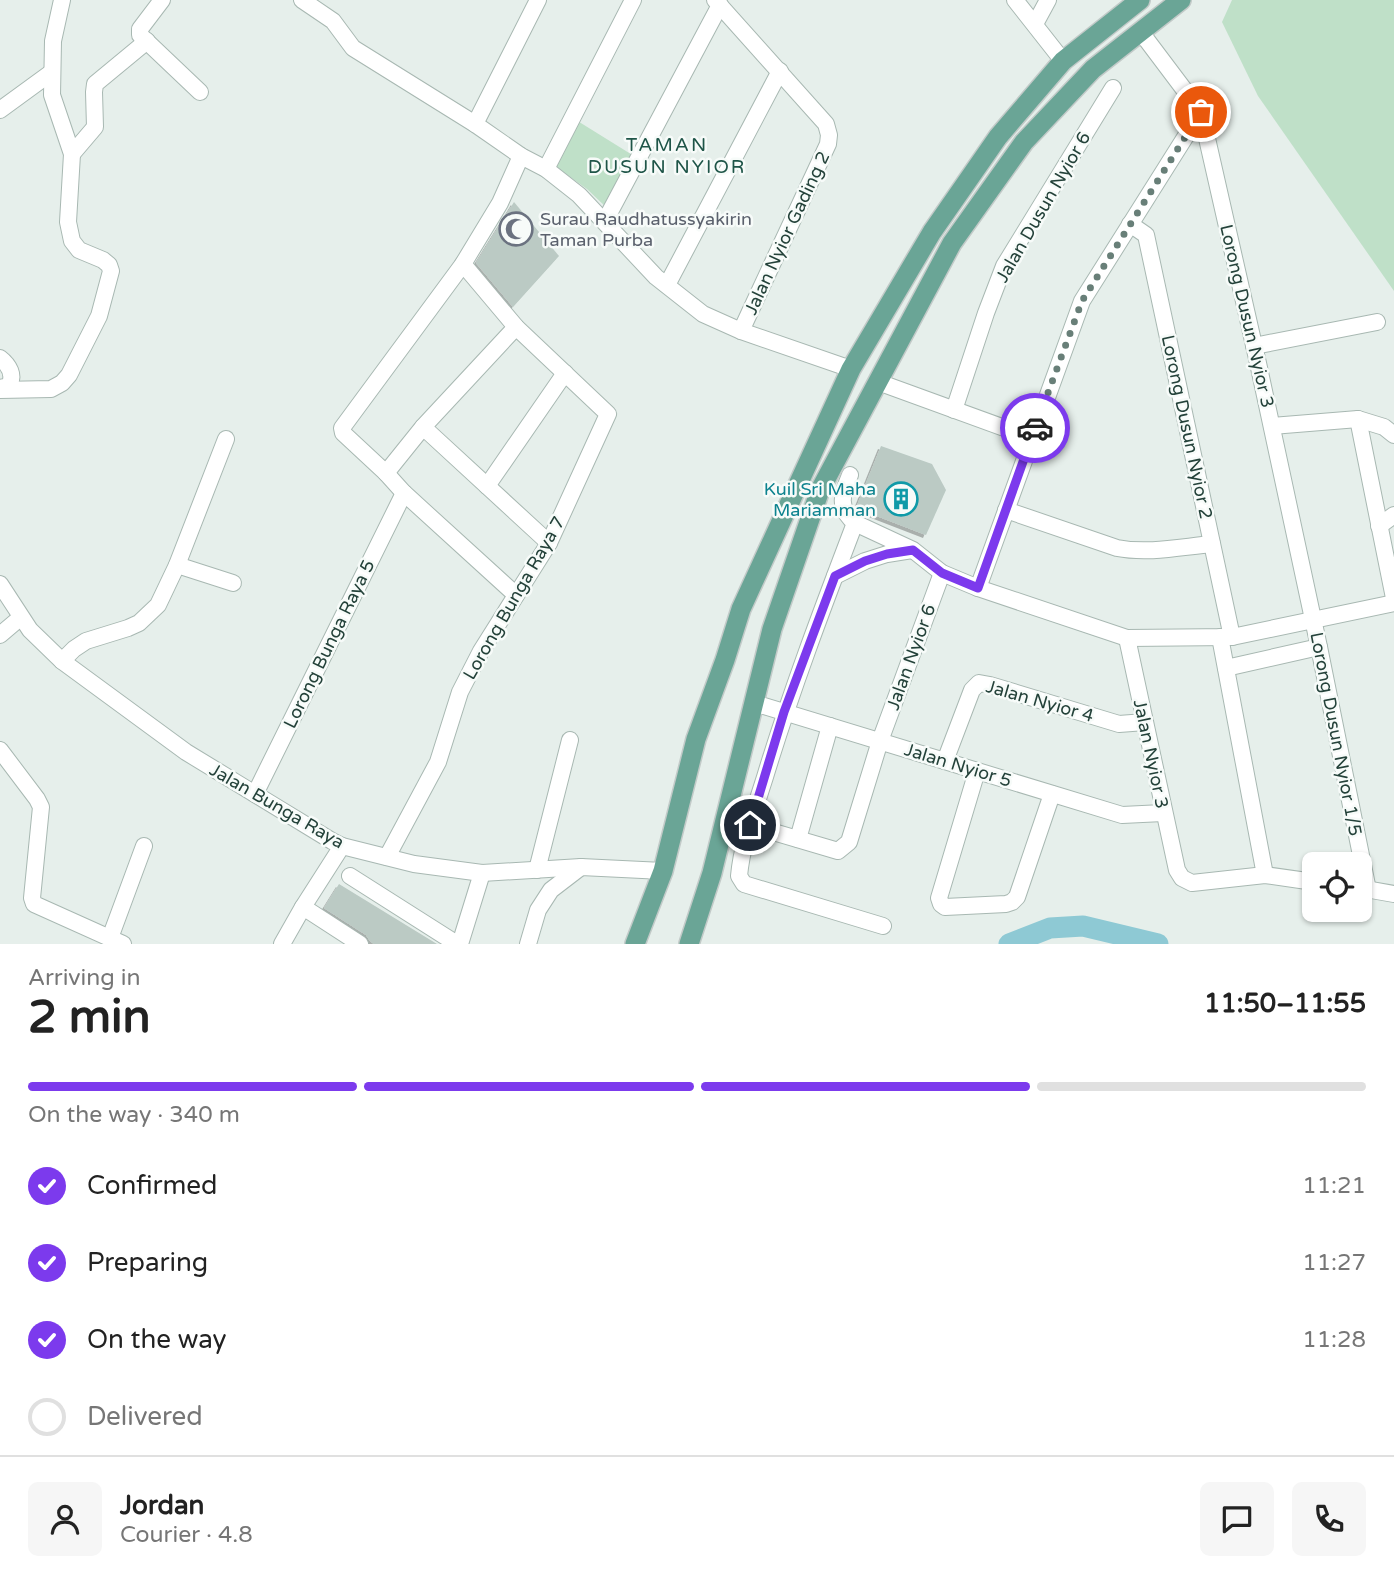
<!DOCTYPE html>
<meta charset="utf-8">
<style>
:root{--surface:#fff;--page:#f6f6f6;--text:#222;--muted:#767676;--line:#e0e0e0;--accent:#7c3aed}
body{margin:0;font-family:"Varela Round",sans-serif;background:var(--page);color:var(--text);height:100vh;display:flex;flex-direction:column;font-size:26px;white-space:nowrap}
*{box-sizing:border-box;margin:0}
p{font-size:23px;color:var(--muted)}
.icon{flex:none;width:38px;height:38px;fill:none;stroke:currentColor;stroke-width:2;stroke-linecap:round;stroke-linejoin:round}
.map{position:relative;height:944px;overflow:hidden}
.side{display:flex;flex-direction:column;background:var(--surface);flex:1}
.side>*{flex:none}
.buttons{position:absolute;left:1302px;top:852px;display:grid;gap:14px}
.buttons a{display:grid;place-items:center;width:70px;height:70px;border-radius:10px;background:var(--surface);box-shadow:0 2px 5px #0004;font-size:35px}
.pin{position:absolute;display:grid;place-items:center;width:60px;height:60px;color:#fff;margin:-30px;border:4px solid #fff;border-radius:50%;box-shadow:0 2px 7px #0007}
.courier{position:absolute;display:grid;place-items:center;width:70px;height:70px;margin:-35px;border:5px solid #7c3aed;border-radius:50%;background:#fff;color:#222;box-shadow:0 2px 9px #0007}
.headline em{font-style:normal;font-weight:800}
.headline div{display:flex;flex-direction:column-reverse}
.headline{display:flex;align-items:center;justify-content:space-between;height:119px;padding:0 28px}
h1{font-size:46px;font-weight:800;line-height:52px}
.bar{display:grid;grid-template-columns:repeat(4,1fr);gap:10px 7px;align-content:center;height:84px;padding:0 28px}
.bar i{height:9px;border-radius:5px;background:var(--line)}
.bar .selected{background:var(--accent)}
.bar p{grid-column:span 4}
.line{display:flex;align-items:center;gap:18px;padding:0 28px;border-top:2px solid var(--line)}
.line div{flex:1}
.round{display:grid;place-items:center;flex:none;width:74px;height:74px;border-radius:10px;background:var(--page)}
ol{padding:0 28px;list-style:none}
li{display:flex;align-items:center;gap:21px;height:77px}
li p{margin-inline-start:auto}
li .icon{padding:7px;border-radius:50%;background:var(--accent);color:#fff;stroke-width:4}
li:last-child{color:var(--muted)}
li i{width:38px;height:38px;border:4px solid var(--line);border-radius:50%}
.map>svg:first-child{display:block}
.green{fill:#bfe0c8}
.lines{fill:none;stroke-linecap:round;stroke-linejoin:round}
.river{stroke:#8ec9d4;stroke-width:21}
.building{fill:#bbcac4;filter:url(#shadow)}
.minor-casing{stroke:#a8b8b2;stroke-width:18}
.major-casing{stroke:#c2cac8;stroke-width:22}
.minor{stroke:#fff;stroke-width:16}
.major{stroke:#6aa596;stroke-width:19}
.done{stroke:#687f78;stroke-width:7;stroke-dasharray:0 12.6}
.route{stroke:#7c3aed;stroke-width:9}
.labels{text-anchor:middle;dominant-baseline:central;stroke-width:5;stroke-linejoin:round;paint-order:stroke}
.street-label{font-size:18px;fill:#24423a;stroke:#f7fbf9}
.worship-label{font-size:18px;fill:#5b616d;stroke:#f7fbf9;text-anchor:start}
.culture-label{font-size:18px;fill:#0d838f;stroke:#f7fbf9;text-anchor:end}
.neighbourhood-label{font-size:19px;letter-spacing:2px;fill:#1f5548;stroke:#f7fbf9}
</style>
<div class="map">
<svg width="1394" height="944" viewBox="0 0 1394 944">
<defs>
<filter id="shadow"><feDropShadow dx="-3" dy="3" stdDeviation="0" flood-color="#0004"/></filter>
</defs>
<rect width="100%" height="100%" fill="#e6efeb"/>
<!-- green -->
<g class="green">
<polygon points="1232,0 1394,0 1394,291 1258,96 1222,22"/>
<polygon points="576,120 634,156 607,208 587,189 552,164"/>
</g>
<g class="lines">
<!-- river -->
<polyline class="river" points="1009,944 1050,928 1083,926 1158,944"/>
</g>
<!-- building -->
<g class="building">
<polygon points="514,202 559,256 513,307 476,263"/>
<polygon points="881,446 932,464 946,490 926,535 856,508"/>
<polygon points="339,884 437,944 374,944 370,941 366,935 324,908"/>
</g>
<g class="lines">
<defs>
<g id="minor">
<polyline points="162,0 140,29 140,35 200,92"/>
<polyline points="302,0 333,21 353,48 475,124 521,156 546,169 579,195 656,277 703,314 741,331 851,369"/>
<polyline points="715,0 826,124 829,135 828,144 741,331"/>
<polyline points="1015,0 1063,61"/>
<polyline points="1035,24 1048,0"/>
<polyline points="1140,31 1201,112 1258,363 1319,647 1368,890"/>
<polyline points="0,110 52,72"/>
<polyline points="475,124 538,0"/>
<polyline points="72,154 95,127 94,92 95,84 147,41"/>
<polyline points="546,169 633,0"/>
<polyline points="605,221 720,5"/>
<polyline points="1130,224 1146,235 1232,637"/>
<polyline points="667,285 780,71"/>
<polyline points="1254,346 1377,322"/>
<path d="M0,358C9,365 15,375 9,386L0,388"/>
<polyline points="878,382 1032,438"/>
<polyline points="0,390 51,389 62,383 69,375 99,316 111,271 109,265 103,260 79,250 72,241 68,222 72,154 52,95 53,41 62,0"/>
<polyline points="954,410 986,313 1004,266 1113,88"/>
<polyline points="1358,419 1394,598"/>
<polyline points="1272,426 1358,419 1384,427 1394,435"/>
<polyline points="423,427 549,543"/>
<polyline points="386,473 423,427 516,327"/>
<path d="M850,475C842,494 837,508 855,523L913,550L942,573L978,588L1127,638L1232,637L1394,603"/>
<polyline points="487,486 565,373"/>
<path d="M1006,510L1117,548C1148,554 1180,547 1212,544"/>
<path d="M855,523C823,607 791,691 765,777C755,809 742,843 739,876L744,884L883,926"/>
<polyline points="1379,526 1394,515"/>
<polyline points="177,565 233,583"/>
<polyline points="835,576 865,561 887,554 912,550"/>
<polyline points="0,584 30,630 62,661 186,752 332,841 342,846 414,864 482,873 581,867 663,871"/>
<polyline points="978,588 1082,301 1201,112"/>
<polyline points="516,595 404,493 386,473 343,433 342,428 463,264 500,203 521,156"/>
<polyline points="0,635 20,618"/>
<polyline points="1220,637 1265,875"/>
<polyline points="1127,638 1177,870 1182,878 1192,883 1265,875 1314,882"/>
<polyline points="62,661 74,649 86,641 128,628 139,623 158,605 177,565 226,439"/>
<polyline points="1226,668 1319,647"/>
<polyline points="754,703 1122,815 1163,813"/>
<polyline points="0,750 37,799 41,807 32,898 34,904 123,944"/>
<polyline points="945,761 972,690 979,683 990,685 1119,724 1145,722"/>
<polyline points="977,771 939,898 941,904 945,907 1006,904 1012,902 1017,897 1052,794"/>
<polyline points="255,794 404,493"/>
<polyline points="750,825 838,851 849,842 880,741 942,573"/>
<polyline points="798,839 830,726"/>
<polyline points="387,857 438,762 460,692 481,651 549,543 608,414 516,327 463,264"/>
<polyline points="537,870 570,740"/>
<polyline points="350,876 457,944"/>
<polyline points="1360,888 1394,894"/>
<polyline points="303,907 360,944"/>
<polyline points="110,938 144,846"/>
<polyline points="282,944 303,907 342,846"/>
<polyline points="460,944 482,873"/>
<polyline points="528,944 538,910 551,890 581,867"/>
</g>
<g id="major">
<polyline points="635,944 663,871 696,739 725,660 741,609 851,369 932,232 998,137 1063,61 1140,0"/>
<polyline points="689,944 712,873 772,629 820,490 952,243 1024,142 1093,69 1181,0"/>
</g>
</defs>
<!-- minor casing -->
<use href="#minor" class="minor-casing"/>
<!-- major casing -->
<use href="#major" class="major-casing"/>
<!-- minor -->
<use href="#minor" class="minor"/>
<!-- major -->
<use href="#major" class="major"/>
</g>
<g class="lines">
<!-- done -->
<polyline class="done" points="1035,428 1082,301 1201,112"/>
<!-- route -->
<polyline class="route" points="750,825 784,712 835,576 865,561 887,554 913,550 942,573 978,588 1035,428"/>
</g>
<!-- icons -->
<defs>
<symbol id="mosque-ring" viewBox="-11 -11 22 22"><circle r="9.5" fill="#f7fbf9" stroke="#6b7280" stroke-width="1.5"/><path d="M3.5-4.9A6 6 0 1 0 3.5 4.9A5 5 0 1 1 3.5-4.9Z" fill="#6b7280"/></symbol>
<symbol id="building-ring" viewBox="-11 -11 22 22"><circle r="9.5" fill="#f7fbf9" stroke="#0f9aa8" stroke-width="1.5"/><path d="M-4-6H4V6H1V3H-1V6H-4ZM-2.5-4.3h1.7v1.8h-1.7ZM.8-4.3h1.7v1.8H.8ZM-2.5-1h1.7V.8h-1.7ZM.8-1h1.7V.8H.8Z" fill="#0f9aa8"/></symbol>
</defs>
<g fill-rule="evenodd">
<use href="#mosque-ring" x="497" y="210" width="38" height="38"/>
<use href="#building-ring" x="882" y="480" width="38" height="38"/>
</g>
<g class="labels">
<!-- street labels -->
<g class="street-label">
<text transform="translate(1043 207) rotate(-60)">Jalan Dusun Nyior 6</text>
<text transform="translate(787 233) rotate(-65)">Jalan Nyior Gading 2</text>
<text transform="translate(1247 316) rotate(77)">Lorong Dusun Nyior 3</text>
<text transform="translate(1187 427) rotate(78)">Lorong Dusun Nyior 2</text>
<text transform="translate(514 598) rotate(-60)">Lorong Bunga Raya 7</text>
<text transform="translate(329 644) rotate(-64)">Lorong Bunga Raya 5</text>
<text transform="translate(911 657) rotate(-70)">Jalan Nyior 6</text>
<text transform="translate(1040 701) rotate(16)">Jalan Nyior 4</text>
<text transform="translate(1336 734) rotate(79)">Lorong Dusun Nyior 1/5</text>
<text transform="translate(1151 754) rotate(78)">Jalan Nyior 3</text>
<text transform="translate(958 765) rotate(17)">Jalan Nyior 5</text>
<text transform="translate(277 806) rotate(30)">Jalan Bunga Raya</text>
</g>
<!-- worship labels -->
<g class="worship-label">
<text x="540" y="219">Surau Raudhatussyakirin<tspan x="540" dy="21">Taman Purba</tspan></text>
</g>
<!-- culture labels -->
<g class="culture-label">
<text x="876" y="489">Kuil Sri Maha<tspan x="876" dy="21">Mariamman</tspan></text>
</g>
<!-- neighbourhood labels -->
<g class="neighbourhood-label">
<text x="667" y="145">TAMAN<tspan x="667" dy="22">DUSUN NYIOR</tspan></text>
</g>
</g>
</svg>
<div class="buttons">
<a><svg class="icon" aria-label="locate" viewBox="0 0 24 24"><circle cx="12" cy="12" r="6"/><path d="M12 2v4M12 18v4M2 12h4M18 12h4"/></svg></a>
</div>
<div class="pin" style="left:1201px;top:112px;background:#ea580c"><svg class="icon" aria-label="bag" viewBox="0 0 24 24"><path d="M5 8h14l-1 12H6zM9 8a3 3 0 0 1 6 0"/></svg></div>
<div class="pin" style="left:750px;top:825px;background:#1f2937"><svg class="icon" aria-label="home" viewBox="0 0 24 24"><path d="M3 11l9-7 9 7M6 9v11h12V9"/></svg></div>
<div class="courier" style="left:1035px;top:428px"><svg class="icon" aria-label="car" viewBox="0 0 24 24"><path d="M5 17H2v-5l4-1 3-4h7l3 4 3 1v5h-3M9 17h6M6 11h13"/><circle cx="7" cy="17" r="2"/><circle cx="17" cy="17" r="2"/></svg></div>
</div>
<section class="side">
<div class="headline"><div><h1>2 min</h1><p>Arriving in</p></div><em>11:50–11:55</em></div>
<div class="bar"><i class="selected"></i><i class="selected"></i><i class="selected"></i><i></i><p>On the way · 340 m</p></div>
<ol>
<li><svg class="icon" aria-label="check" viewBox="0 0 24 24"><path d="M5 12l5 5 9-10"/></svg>Confirmed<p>11:21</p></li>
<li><svg class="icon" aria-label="check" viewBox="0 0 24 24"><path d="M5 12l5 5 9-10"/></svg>Preparing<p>11:27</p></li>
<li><svg class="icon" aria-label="check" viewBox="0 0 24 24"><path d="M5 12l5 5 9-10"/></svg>On the way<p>11:28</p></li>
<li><i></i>Delivered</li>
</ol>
<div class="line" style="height:126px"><a class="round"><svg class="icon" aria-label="person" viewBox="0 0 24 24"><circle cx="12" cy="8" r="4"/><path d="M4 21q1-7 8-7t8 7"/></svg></a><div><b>Jordan</b><p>Courier · 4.8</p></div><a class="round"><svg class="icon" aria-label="chat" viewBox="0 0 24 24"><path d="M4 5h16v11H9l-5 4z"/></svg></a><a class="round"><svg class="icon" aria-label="phone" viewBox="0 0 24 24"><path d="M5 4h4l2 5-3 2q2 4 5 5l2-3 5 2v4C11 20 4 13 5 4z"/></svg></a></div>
</section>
